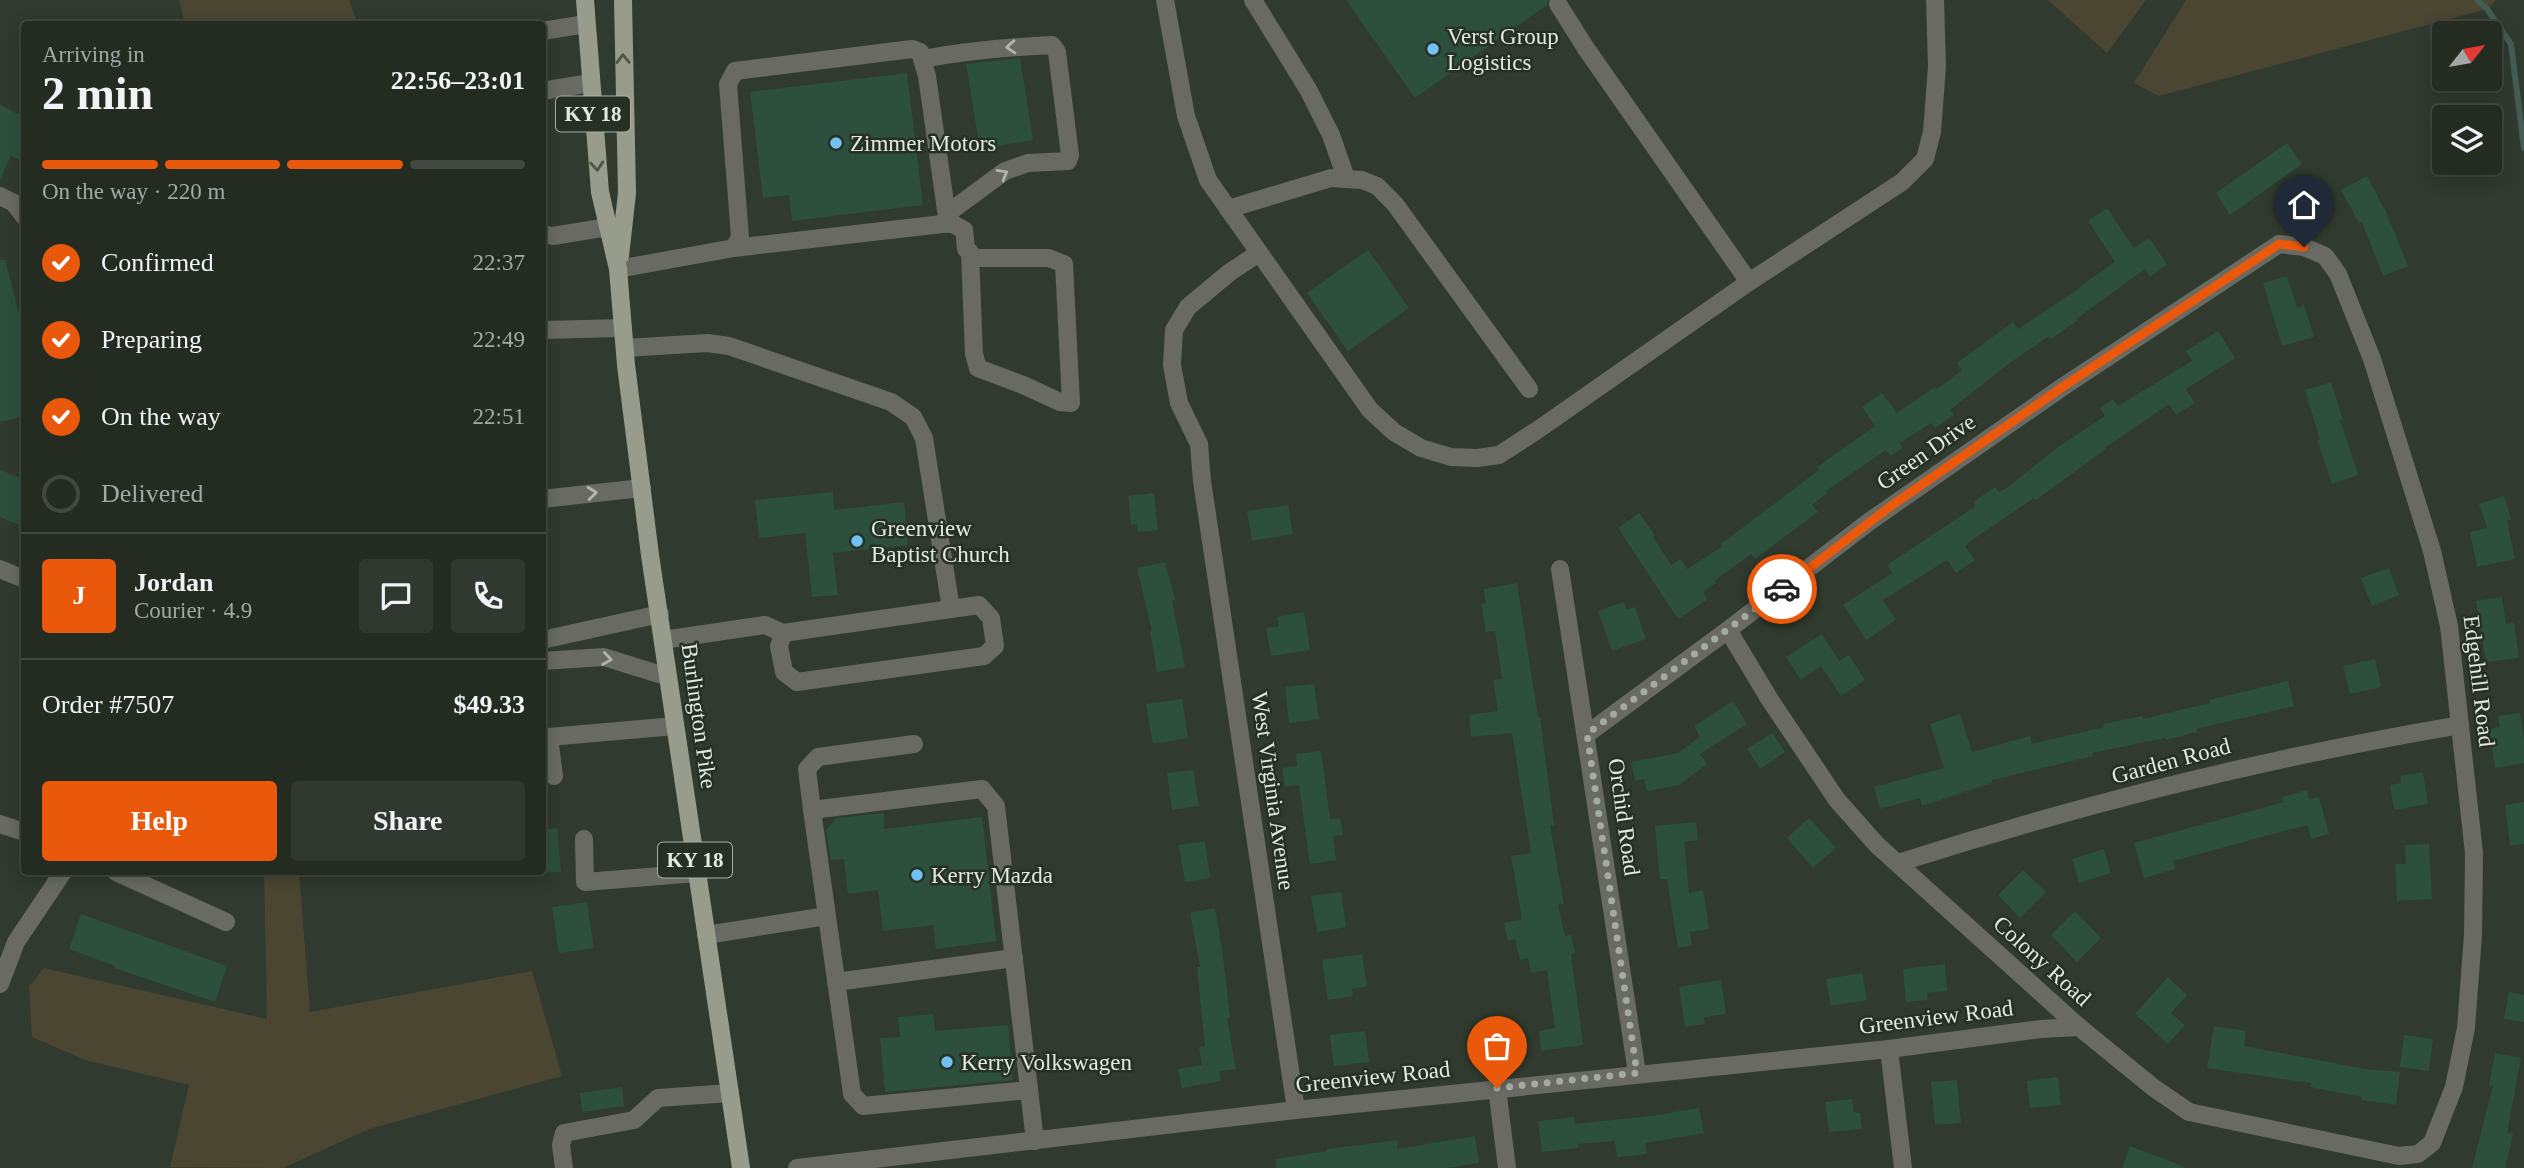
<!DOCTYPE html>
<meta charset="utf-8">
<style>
:root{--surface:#242c22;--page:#30382f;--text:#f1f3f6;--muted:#a3a7a5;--line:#414840;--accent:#ea580c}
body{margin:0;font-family:Georgia,serif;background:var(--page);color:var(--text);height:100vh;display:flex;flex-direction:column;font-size:26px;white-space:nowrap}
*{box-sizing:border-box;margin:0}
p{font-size:23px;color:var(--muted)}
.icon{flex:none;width:38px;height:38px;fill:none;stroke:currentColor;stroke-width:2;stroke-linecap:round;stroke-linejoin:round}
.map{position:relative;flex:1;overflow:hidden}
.details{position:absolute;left:21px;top:21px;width:525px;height:854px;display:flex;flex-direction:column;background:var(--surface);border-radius:7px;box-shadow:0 4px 18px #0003,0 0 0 2px var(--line)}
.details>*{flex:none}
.needle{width:46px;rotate:59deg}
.buttons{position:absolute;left:2432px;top:21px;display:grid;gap:14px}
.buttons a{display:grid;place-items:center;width:70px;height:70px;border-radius:7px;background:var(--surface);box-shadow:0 4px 18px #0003,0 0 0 2px var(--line);font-size:35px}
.pin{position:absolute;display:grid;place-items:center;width:60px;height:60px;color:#fff;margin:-72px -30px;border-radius:50% 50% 50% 0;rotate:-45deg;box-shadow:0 0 7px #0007}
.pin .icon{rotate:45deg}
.courier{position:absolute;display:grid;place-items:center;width:70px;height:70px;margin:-35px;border:5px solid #ea580c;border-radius:50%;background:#fff;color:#222;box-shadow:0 2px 9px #0007}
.head em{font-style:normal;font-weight:600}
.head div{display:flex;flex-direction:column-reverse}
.head{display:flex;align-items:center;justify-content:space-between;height:119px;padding:0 21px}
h1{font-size:46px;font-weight:600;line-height:52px}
.bar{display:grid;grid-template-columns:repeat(4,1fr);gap:10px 7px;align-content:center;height:84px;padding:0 21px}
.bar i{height:9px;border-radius:5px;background:var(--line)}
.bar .selected{background:var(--accent)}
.bar p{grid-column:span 4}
.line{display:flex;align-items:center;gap:18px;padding:0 21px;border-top:2px solid var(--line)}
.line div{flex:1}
.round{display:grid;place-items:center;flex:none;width:74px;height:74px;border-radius:7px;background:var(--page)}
ol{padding:0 21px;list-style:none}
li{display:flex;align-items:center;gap:21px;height:77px}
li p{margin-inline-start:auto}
li .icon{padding:7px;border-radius:50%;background:var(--accent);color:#fff;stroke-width:4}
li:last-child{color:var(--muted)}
li i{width:38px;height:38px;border:4px solid var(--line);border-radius:50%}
.button{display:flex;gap:14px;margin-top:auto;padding:14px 21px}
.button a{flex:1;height:80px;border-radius:7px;background:var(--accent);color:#fff;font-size:28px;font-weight:600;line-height:80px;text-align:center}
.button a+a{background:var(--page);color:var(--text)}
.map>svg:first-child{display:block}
.green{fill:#4a4631}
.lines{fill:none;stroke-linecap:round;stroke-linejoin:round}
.stream{stroke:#445c56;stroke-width:6}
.building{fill:#2c503d}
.minor{stroke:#686a63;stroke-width:18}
.major{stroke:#989c8d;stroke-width:18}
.oneway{stroke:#b1b6af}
.oneway2{stroke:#4e5649}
.done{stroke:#a4aca2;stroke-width:7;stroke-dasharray:0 12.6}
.route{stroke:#ea580c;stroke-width:9}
.poi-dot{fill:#71c1f5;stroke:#263024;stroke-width:2.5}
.labels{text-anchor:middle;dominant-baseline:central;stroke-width:5;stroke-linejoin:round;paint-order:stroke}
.shield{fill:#263024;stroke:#aab2a8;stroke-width:2}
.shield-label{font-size:21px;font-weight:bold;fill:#e2e9e1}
.poi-label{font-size:23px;fill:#e2e9e1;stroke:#263024;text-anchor:start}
.street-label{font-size:23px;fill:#e2e9e1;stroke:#263024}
</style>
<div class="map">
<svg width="2524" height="1168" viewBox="0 0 2524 1168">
<rect width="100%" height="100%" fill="#303a2e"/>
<!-- green -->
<g class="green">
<polygon points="179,0 349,0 358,24 185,24"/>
<polygon points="2048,0 2146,0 2107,53"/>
<polygon points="2186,0 2495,0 2495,1 2487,9 2159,96 2134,83"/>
<polygon points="264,872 299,872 310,1012 532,971 562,1076 369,1129 283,1168 170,1167 189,1085 85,1060 32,1037 29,986 44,968 267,1019"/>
</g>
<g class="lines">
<!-- stream -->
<polyline class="stream" points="2477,0 2487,9 2511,44 2524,148"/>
</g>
<!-- building -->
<g class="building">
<polygon points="1346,0 1548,0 1547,5 1415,98"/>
<polygon points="1020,58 1033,140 980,149 966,64"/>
<polygon points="907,73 923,205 792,221 789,195 763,198 750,92"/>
<polygon points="0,105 24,117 24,162 11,156 0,179"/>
<polygon points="2287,143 2302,164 2230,215 2216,193"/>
<polygon points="2367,176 2386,212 2408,266 2383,276 2362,222 2359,223 2341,190"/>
<polygon points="2107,208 2134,248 2149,238 2167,264 2150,277 2145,269 2076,319 2077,321 2051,339 2049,336 2007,365 1950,410 1954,415 1935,428 1931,423 1900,443 1903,448 1890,456 1886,450 1826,491 1827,493 1812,505 1818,512 1755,559 1751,554 1714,581 1716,583 1703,592 1707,600 1678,619 1618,528 1639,513 1655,535 1653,537 1671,565 1681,559 1687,569 1723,546 1721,544 1819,470 1817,467 1875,426 1862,407 1882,393 1897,413 1935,387 1936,390 1962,370 1957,363 2013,322 2018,329 2080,288 2079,287 2115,262 2088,221"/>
<polygon points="1368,250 1409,308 1348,351 1307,293"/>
<polygon points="0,260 5,260 24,332 24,336 20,337 24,353 24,416 0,422"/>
<polygon points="2287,276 2297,308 2304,305 2314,337 2282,346 2263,283"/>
<polygon points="2218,331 2235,358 2186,389 2195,403 2176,415 2169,404 2105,448 2106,449 2036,500 2034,498 1975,538 1965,546 1975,560 1956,573 1947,560 1883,600 1896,620 1866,640 1843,605 1892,573 1887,565 1976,506 1973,502 1995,487 1999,492 2005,489 2061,445 2105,416 2100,408 2113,399 2118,406 2192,361 2186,351"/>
<polygon points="2331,382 2343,420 2340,420 2358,475 2332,484 2317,440 2320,439 2305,390"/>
<polygon points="0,470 24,479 24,527 0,517"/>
<polygon points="833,492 834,510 904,502 908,545 833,553 838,595 812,597 805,533 759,538 755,500"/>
<polygon points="1154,493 1158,530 1138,532 1137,524 1131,525 1128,496"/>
<polygon points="2504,496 2511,519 2507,521 2515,559 2477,567 2470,532 2487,528 2479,504"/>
<polygon points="1288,505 1293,534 1252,541 1247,511"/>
<polygon points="1165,562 1175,600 1172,601 1185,667 1157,672 1150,631 1152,631 1137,568"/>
<polygon points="2389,568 2399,595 2372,606 2361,578"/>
<polygon points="1517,583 1538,717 1540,717 1554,825 1550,825 1564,904 1558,905 1565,936 1571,935 1575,953 1571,954 1583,1045 1541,1051 1539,1031 1555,1028 1547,970 1531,973 1528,958 1520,960 1515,939 1508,941 1504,923 1522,919 1511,856 1531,853 1512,733 1471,737 1469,715 1498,711 1493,680 1502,679 1495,631 1486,632 1481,604 1486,603 1484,589"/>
<polygon points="2502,597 2506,624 2514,623 2519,658 2486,662 2476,601"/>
<polygon points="1624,602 1627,610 1635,607 1646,639 1612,651 1598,611"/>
<polygon points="1304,612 1310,650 1271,656 1266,628 1279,626 1277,617"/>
<polygon points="1822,634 1839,661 1849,655 1865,680 1841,696 1821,666 1801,680 1786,657"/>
<polygon points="2375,659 2381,687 2350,694 2343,666"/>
<polygon points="2288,681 2294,706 2196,729 2197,732 2166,740 2165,738 2092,753 2093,756 1992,780 1992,783 1922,806 1920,798 1880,809 1874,787 1944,768 1930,724 1960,714 1972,752 2030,736 2032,744 2104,727 2103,724 2143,716 2143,719 2210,703 2209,700"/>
<polygon points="1314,684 1319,719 1289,723 1285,687"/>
<polygon points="1182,699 1188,738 1153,744 1146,704"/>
<polygon points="1733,701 1747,724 1700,754 1707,764 1679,785 1647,791 1644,779 1635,781 1631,762 1678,753 1700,737 1694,726"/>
<polygon points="2520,713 2524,739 2524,763 2495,768 2489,729 2500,727 2498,716"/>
<polygon points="1772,733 1785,752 1760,769 1747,749"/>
<polygon points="1321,751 1330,819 1340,818 1343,835 1333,836 1336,860 1310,864 1299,785 1285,787 1282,768 1297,766 1296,754"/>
<polygon points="1193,770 1199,806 1172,810 1167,773"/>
<polygon points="2423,772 2428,804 2394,810 2390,785 2401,783 2400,776"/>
<polygon points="2307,790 2309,799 2319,797 2329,834 2311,839 2307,825 2173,861 2175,869 2144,878 2134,843 2284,802 2282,797"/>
<polygon points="2524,802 2524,844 2510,846 2505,805"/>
<polygon points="884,813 884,829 982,817 996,941 936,949 933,925 883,931 878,890 848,894 844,859 831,860 826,830 837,818"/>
<polygon points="1809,818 1836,848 1813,868 1787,838"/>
<polygon points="1696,822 1698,840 1684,842 1689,893 1703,890 1709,929 1690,932 1692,945 1678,948 1667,879 1660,879 1655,826"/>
<polygon points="557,828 561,872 542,873 542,830"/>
<polygon points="1205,841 1210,878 1185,882 1179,845"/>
<polygon points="2429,844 2432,899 2397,901 2395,864 2406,864 2405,845"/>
<polygon points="2104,849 2111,873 2079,883 2072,859"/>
<polygon points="2023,870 2046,892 2020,918 1998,895"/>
<polygon points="1341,892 1346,927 1317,932 1311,896"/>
<polygon points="587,902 594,948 559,953 552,907"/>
<polygon points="1215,908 1223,956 1230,1017 1227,1018 1236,1069 1219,1071 1221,1081 1182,1088 1178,1069 1202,1065 1199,1047 1205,1046 1197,967 1200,967 1190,913"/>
<polygon points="2075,911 2101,938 2077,962 2051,935"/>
<polygon points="81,914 227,966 215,1002 114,968 115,966 69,949"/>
<polygon points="1362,954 1367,986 1352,989 1353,996 1328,1000 1322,960"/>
<polygon points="1945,964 1947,991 1927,993 1928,1000 1906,1002 1903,969"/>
<polygon points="1862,973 1867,1000 1831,1006 1826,979"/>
<polygon points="2168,977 2187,995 2171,1013 2185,1025 2168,1044 2135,1014"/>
<polygon points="1721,980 1726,1014 1704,1017 1705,1024 1685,1027 1679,987"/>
<polygon points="2509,992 2524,995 2524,1022 2504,1019"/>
<polygon points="933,1014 935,1031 1008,1025 1013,1080 885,1092 880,1038 900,1037 898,1017"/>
<polygon points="2214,1026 2246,1031 2244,1046 2365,1069 2400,1072 2396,1105 2362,1100 2362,1097 2310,1087 2311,1083 2207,1068"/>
<polygon points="1365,1031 1369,1062 1334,1066 1330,1035"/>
<polygon points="2404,1035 2433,1039 2429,1071 2400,1067"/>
<polygon points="2495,1053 2521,1058 2507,1133 2513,1134 2505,1168 2472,1168 2493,1086 2489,1085"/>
<polygon points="2058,1077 2061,1105 2030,1108 2027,1081"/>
<polygon points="1957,1080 1961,1123 1935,1125 1931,1082"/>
<polygon points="622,1087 624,1106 582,1112 580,1093"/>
<polygon points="1852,1099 1854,1112 1860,1113 1862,1129 1829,1132 1825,1102"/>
<polygon points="1699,1108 1704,1133 1645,1143 1647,1154 1617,1157 1615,1141 1578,1144 1578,1148 1542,1152 1538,1121 1574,1117 1575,1124 1651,1116"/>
<polygon points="1475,1136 1479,1163 1446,1168 1276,1168 1276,1159 1327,1151 1327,1149 1398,1140 1397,1149"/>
<polygon points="2130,1146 2185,1167 2184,1168 2122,1168"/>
</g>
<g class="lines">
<!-- minor -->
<g class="minor">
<polyline points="1165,0 1186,116 1208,180 1370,410 1394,432 1421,448 1451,457 1477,458 1499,455 1539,429 1749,282 1902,182 1925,159 1932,132 1937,66 1935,0"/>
<polyline points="1253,0 1309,91 1331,135 1346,178"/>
<polyline points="1558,4 1585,47 1749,282"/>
<polyline points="542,31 586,24"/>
<path d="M922,59C965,51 1008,47 1052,45L1057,52L1070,155L1068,161L1028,163L1005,171L948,213"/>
<polyline points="542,91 590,83"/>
<polyline points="0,196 14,203 24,216"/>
<polyline points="1228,209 1331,178 1362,180 1377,186 1395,204 1529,389"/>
<polyline points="542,234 553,236 608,227"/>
<polyline points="734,248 951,223 964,230 966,249 975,258 1049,258 1064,264 1071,403 1060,402 1023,385 978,368 974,354 970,252"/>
<polyline points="1259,253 1230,272 1188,307 1174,330 1172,365 1179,403 1199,444 1202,481 1296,1110"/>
<polyline points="618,269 734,248 740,237 728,84 735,71 912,49 920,52 927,76 948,224"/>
<polyline points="542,330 623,328"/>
<polyline points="625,348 707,343 729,346 891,402 913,417 924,438 951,609"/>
<polyline points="542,499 642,488"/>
<polyline points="0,569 24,579"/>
<polyline points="1560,569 1637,1073"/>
<polyline points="542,640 660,614"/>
<polyline points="663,640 765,625 783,633 979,605 991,618 995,646 984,656 797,682 784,672 779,646 783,633"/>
<polyline points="542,661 604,657 668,677"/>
<polyline points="1587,734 1728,630 1870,521 2064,386 2279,244 2304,247 2325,256 2338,274 2372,359 2432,551 2449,626 2474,853 2473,935 2466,1028 2454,1087 2432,1143 2418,1154 2399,1156 2189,1112 2154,1088 2079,1027 1877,845 1837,800 1770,700 1728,630"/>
<polyline points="554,776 549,737 675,726"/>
<polyline points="812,810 807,769 818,757 914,744"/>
<polyline points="0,824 24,832"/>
<polyline points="584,839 585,882 697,873"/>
<path d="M1898,863C2082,804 2270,757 2460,725"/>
<polyline points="116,872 226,922"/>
<polyline points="827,916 812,810 982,789 996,806 1035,1141"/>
<polyline points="706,935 827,916 852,1094 863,1106 1029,1090"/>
<polyline points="836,982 1014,958"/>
<polyline points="0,984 16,942 63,872"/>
<polyline points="1889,1049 1903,1168"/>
<polyline points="1497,1088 1507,1168"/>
<polyline points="564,1168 561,1145 564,1133 634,1120 658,1098 730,1093"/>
<polyline points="797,1168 1296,1110 1889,1049 2041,1029 2079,1027"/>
</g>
<!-- major -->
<g class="major">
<polyline points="585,0 600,192 618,269 626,365 650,555 741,1168"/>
<polyline points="620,256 627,193 623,0"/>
</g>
</g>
<!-- one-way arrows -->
<defs><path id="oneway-chevron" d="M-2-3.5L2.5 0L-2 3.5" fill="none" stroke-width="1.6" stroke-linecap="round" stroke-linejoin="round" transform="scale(1.75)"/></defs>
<g class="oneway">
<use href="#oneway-chevron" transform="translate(1011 47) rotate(176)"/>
<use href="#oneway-chevron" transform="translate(1003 174) rotate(-30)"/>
<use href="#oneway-chevron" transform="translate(592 493) rotate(-6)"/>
<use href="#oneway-chevron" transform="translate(607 659) rotate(8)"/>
</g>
<g class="oneway2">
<use href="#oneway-chevron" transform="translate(623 59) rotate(-91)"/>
<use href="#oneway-chevron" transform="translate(597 166) rotate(85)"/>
</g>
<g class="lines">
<!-- done -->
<polyline class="done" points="1497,1088 1637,1073 1587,734 1782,589"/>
<!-- route -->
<polyline class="route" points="1782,589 1891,506 2064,386 2279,244 2304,247"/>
</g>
<!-- markers -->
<g class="poi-dot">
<circle cx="1433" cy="49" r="7"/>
<circle cx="836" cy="143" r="7"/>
<circle cx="857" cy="541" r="7"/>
<circle cx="917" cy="875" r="7"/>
<circle cx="947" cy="1062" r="7"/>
</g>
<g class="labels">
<!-- shield labels -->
<g class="shield">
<rect x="556" y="96.5" width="74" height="35" rx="5"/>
<rect x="658" y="842.5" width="74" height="35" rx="5"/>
</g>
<g class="shield-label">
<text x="593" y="114">KY 18</text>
<text x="695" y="860">KY 18</text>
</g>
<!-- poi labels -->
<g class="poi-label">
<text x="1447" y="36">Verst Group<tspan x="1447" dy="26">Logistics</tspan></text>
<text x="850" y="143">Zimmer Motors</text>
<text x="871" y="528">Greenview<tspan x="871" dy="26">Baptist Church</tspan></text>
<text x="931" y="875">Kerry Mazda</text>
<text x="961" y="1062">Kerry Volkswagen</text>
</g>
<!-- street labels -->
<g class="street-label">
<text transform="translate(1926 452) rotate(-35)">Green Drive</text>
<text transform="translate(2479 681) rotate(83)">Edgehill Road</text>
<text transform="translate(699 716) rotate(82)">Burlington Pike</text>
<text transform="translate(2171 761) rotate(-15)">Garden Road</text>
<text transform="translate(1273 791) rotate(82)">West Virginia Avenue</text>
<text transform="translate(1624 817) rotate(82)">Orchid Road</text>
<text transform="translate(2042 961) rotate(42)">Colony Road</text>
<text transform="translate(1936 1017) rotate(-7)">Greenview Road</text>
<text transform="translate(1373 1077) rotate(-6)">Greenview Road</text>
</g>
</g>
</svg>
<div class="buttons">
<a><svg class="needle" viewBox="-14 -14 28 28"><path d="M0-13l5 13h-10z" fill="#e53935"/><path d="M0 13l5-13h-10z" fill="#a3a7a5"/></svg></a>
<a><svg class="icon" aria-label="layers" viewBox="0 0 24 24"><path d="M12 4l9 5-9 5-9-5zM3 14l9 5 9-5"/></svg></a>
</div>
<div class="pin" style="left:1497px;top:1088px;background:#ea580c"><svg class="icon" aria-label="bag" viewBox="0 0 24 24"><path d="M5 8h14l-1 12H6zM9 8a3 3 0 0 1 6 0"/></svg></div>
<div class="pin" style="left:2304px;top:247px;background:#1f2937"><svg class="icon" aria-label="home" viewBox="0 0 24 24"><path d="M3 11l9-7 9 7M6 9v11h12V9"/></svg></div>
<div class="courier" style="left:1782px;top:589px"><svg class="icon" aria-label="car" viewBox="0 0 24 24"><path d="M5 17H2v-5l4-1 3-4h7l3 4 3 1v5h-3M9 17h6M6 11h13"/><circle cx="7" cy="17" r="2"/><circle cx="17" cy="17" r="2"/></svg></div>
<section class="details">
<div class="head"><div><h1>2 min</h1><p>Arriving in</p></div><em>22:56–23:01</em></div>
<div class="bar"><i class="selected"></i><i class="selected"></i><i class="selected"></i><i></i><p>On the way · 220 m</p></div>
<ol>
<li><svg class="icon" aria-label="check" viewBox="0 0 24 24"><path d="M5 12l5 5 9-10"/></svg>Confirmed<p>22:37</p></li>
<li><svg class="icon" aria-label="check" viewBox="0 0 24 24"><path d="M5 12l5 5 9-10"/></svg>Preparing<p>22:49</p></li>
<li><svg class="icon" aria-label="check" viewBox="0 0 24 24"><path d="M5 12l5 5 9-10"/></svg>On the way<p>22:51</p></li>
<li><i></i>Delivered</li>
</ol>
<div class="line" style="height:126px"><b class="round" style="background:var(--accent);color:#fff">J</b><div><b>Jordan</b><p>Courier · 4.9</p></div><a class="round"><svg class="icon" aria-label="chat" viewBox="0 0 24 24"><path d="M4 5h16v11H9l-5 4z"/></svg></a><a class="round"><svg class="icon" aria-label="phone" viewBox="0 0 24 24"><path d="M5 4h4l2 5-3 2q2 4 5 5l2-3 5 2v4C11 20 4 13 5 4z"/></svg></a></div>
<div class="line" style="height:91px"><div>Order #7507</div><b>$49.33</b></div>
<div class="button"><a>Help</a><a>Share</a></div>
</section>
</div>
